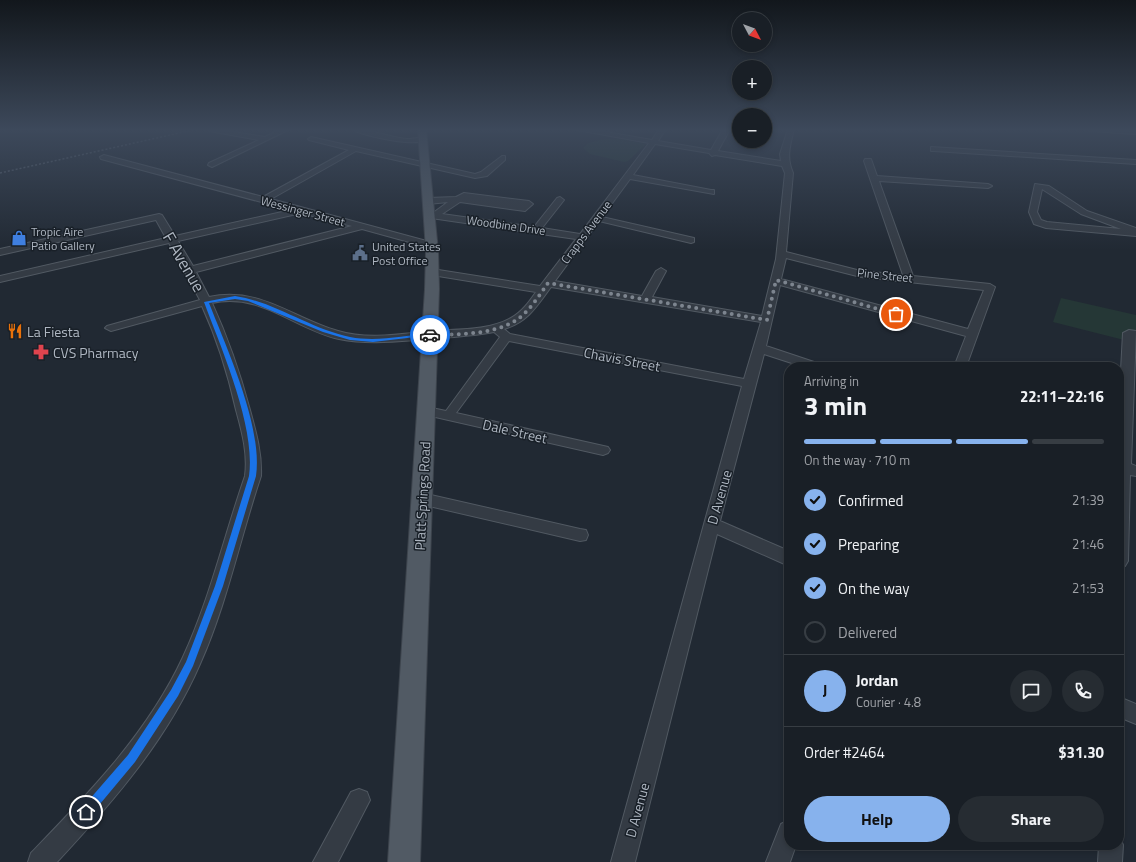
<!DOCTYPE html>
<meta charset="utf-8">
<style>
:root{--surface:#191f26;--page:#262c32;--text:#f1f3f6;--muted:#9fa2a7;--line:#373d43;--accent:#87b2ed}
body{margin:0;font-family:"Titillium Web",sans-serif;background:var(--page);color:var(--text);height:100vh;display:flex;flex-direction:column;font-size:15px;white-space:nowrap}
*{box-sizing:border-box;margin:0}
p{font-size:13px;color:var(--muted)}
.icon{flex:none;width:22px;height:22px;fill:none;stroke:currentColor;stroke-width:2;stroke-linecap:round;stroke-linejoin:round}
.map{position:relative;flex:1;overflow:hidden}
.sheet{position:absolute;left:784px;top:362px;width:340px;height:488px;display:flex;flex-direction:column;background:var(--surface);border-radius:16px;box-shadow:0 2px 6px #0003,0 0 0 1px var(--line)}
.sheet>*{flex:none}
.needle{width:26px;rotate:131deg}
.fabs{position:absolute;left:732px;top:12px;display:grid;gap:8px}
.fabs a{display:grid;place-items:center;width:40px;height:40px;border-radius:50%;background:var(--surface);box-shadow:0 2px 6px #0003,0 0 0 1px var(--line);font-size:20px}
.pin{position:absolute;display:grid;place-items:center;width:34px;height:34px;color:#fff;margin:-17px;border:2px solid #fff;border-radius:50%;box-shadow:0 1px 4px #0007}
.courier{position:absolute;display:grid;place-items:center;width:40px;height:40px;margin:-20px;border:3px solid #1a73e8;border-radius:50%;background:#fff;color:#222;box-shadow:0 1px 5px #0007}
.headline em{font-style:normal;font-weight:700}
.headline div{display:flex;flex-direction:column-reverse}
.headline{display:flex;align-items:center;justify-content:space-between;height:68px;padding:0 20px}
h1{font-size:26px;font-weight:700;line-height:30px}
.bar{display:grid;grid-template-columns:repeat(4,1fr);gap:6px 4px;align-content:center;height:48px;padding:0 20px}
.bar i{height:5px;border-radius:3px;background:var(--line)}
.bar .active{background:var(--accent)}
.bar p{grid-column:span 4}
.line{display:flex;align-items:center;gap:10px;padding:0 20px;border-top:1px solid var(--line)}
.line div{flex:1}
.round{display:grid;place-items:center;flex:none;width:42px;height:42px;border-radius:21px;background:var(--page)}
ol{padding:0 20px;list-style:none}
li{display:flex;align-items:center;gap:12px;height:44px}
li p{margin-inline-start:auto}
li .icon{padding:4px;border-radius:50%;background:var(--accent);color:#111;stroke-width:4}
li:last-child{color:var(--muted)}
li i{width:22px;height:22px;border:2px solid var(--line);border-radius:50%}
.button{display:flex;gap:8px;margin-top:auto;padding:8px 20px}
.button a{flex:1;height:46px;border-radius:24px;background:var(--accent);color:#111;font-size:16px;font-weight:700;line-height:46px;text-align:center}
.button a+a{background:var(--page);color:var(--text)}
.map>svg:first-child{display:block}
.green{fill:#253736}
.lines{fill:none;stroke-linecap:round;stroke-linejoin:round}
.minor-casing{stroke:#515962;stroke-width:2}
.major-casing{stroke:#3d444d;stroke-width:2}
.minor{fill:#343b44;fill-rule:evenodd}
.major{fill:#515a64;fill-rule:evenodd}
.rail{stroke:#565f6b;stroke-width:1.5;stroke-dasharray:2 2;stroke-linecap:butt}
.route{fill:#1a73e8}
.done{stroke:#7d858f;stroke-width:4;stroke-dasharray:0 7.2}
.labels{text-anchor:middle;dominant-baseline:central;stroke-width:3;stroke-linejoin:round;paint-order:stroke}
.far-street-label{font-size:12px;fill:#aeb6c1;stroke:#192028}
.far-poi-label{font-size:12px;fill:#aeb6c1;stroke:#192028;text-anchor:start}
.poi-label{font-size:14px;fill:#aeb6c1;stroke:#192028;text-anchor:start}
.street-label{font-size:14px;fill:#aeb6c1;stroke:#192028}
.near-street-label{font-size:17px;fill:#aeb6c1;stroke:#192028}
</style>
<div class="map">
<svg width="1136" height="862" viewBox="0 0 1136 862">
<rect width="100%" height="100%" fill="#212933"/>
<!-- green -->
<g class="green">
<polygon points="604,139 620,139 646,144 628,161 624,162 590,154 583,148 588,143"/>
<polygon points="1061,298 1136,315 1136,335 1129,333 1128,341 1053,322"/>
</g>
<g class="lines">
<defs>
<g id="minor">
<polygon points="214,129 265,137 281,129 290,129 212,167 208,165 209,163 259,140 209,131"/>
<path d="M352,129C371,129 388,137 407,139C414,139 420,136 425,140C416,147 362,136 352,129Z"/>
<path d="M572,129H589L652,140L659,129H666L658,141L711,150L723,129H730L718,151L781,161L780,154L788,129H794C790,146 786,157 793,173L786,252L861,271L903,275L864,161L865,159H871L877,176L988,184L992,186L988,188L879,181L913,276L990,284L995,287L966,367H954L966,336L780,285L766,346L820,364L822,367H804L764,354L720,521L789,551V566L717,534L635,862H611L742,386L509,341L456,413L608,447L610,450L608,453L603,455L422,414L420,411L422,408L427,407L446,411L500,337L494,332C473,336 451,337 430,339C399,341 369,345 339,339C294,329 261,292 212,303C228,338 240,373 250,410C256,432 262,453 261,476C240,538 227,604 200,664C167,740 113,802 57,862H28L31,853C88,794 148,733 183,657C210,599 224,536 245,476C248,453 242,432 236,410C228,374 217,339 202,306L111,331L105,328L107,326L200,300L169,243L0,282V276L166,238L156,220L0,255V249L159,214L162,215L175,236L291,210L101,159L100,157L104,155L263,197L349,150L309,140L308,139L311,137L475,174L481,172L502,156H505V160L487,176L475,178L356,151L271,199L434,243V247L431,248L362,229L196,272L209,297C260,286 292,318 338,331C368,340 401,334 431,331C458,329 487,331 511,318C522,312 529,302 536,292L432,275L427,272L428,270L432,269L540,286L576,239L431,218L428,217V213H433L448,202L428,204L424,201L428,198L456,197L464,193L529,201L533,204L525,211L460,202L442,214L534,227L557,198L560,197L564,200L542,228L580,234L649,143ZM655,144L709,153L712,156L715,155L782,166L785,173L776,259L762,316L652,297L666,271L661,268L656,271L642,296L555,281L599,221L691,243L694,242V238L602,217L630,179L714,194V190H711L633,175ZM301,213L352,226L193,266L178,241ZM786,258L861,277L984,290L968,329L781,279ZM551,287L761,322L744,379L510,334L504,329C528,322 537,306 551,287Z"/>
<polygon points="1087,129 1136,130 1136,134 1090,131"/>
<polygon points="931,147 1136,160 1136,164 934,151 931,151"/>
<path d="M1035,184L1049,186L1087,211L1136,228V236L1046,228L1034,224L1029,212ZM1042,189L1081,214L1121,229L1047,222L1041,220L1037,212Z"/>
<polygon points="1129,330 1136,331 1131,464 1136,466 1136,476 1130,475 1128,561 1125,566 1119,568 1119,408 1123,333"/>
<polygon points="422,493 580,529 586,530 588,535 586,540 580,541 416,503 414,499 416,495"/>
<polygon points="1119,697 1136,704 1136,724 1119,717"/>
<polygon points="359,789 367,792 370,800 338,862 313,862 351,792"/>
<polygon points="789,820 789,845 796,845 790,862 766,862 781,824"/>
<polygon points="1119,836 1123,845 1122,862 1098,862 1099,845 1119,845"/>
</g>
<polygon id="major" points="418,129 426,129 438,251 439,289 420,862 388,862 425,289 426,251"/>
</defs>
<!-- minor casing -->
<use href="#minor" class="minor-casing"/>
<!-- major casing -->
<use href="#major" class="major-casing"/>
<!-- minor -->
<use href="#minor" class="minor"/>
<!-- major -->
<use href="#major" class="major"/>
<!-- rail -->
<polyline class="rail" points="0,173 197,129"/>
</g>
<!-- sky -->
<linearGradient id="sky" x2="0" y2="1"><stop stop-color="#12171c"/><stop offset="0.52" stop-color="#3d495b"/><stop offset="1" stop-color="#3d495b" stop-opacity="0"/></linearGradient>
<rect width="1136" height="250" fill="url(#sky)"/>
<!-- route -->
<path class="route" d="M235,296C275,302 310,329 350,337C376,342 404,336 430,333L433,335L373,342L350,340L323,332L248,301L235,299L209,303C227,349 263,427 256,476L223,586L193,666L178,696L135,762L90,816L86,818L82,816L81,812L82,808L128,755L171,690L186,662L215,586L249,476C256,427 221,348 204,302Z"/>
<g class="lines">
<!-- done -->
<path class="done" d="M430,335C460,334 502,336 525,313C534,304 541,293 548,283L767,320L776,280L896,314"/>
</g>
<!-- icons -->
<defs>
<symbol id="shop-bare" viewBox="-9 -9 18 18"><path d="M-5-2.5h2.3a2.7 3.5 0 0 1 5.4 0H5L5.5 6h-11ZM-1.5-2.5h3a1.5 2.3 0 0 0-3 0Z" fill="#3f7fe0" stroke="#192028" stroke-width="2.5" paint-order="stroke"/></symbol>
<symbol id="civic-bare" viewBox="-9 -9 18 18"><path d="M-.6-6.5H3V-4.5H.6V-3L4-1V1h2V6H-6V1h2V-1L-.6-3ZM-1.2 2.5V6h2.4V2.5Z" fill="#5c6f8a" stroke="#192028" stroke-width="2.5" paint-order="stroke"/></symbol>
<symbol id="restaurant-bare" viewBox="-9 -9 18 18"><path d="M-5-6h1v4h1v-4h1v4h1v-4h1v5L-1.5 .5V6h-2V.5L-5-1ZM5-6V6H3V1.5H1.5Q1.5-4 5-6Z" fill="#e8710a" stroke="#192028" stroke-width="2.5" paint-order="stroke"/></symbol>
<symbol id="pharmacy-bare" viewBox="-9 -9 18 18"><path d="M-2-6h4v4h4v4h-4v4h-4v-4h-4v-4h4Z" fill="#e0444e" stroke="#192028" stroke-width="2.5" paint-order="stroke"/></symbol>
</defs>
<g fill-rule="evenodd">
<use href="#shop-bare" x="8" y="227" width="22" height="22"/>
<use href="#civic-bare" x="349" y="242" width="22" height="22"/>
<use href="#restaurant-bare" x="4" y="320" width="22" height="22"/>
<use href="#pharmacy-bare" x="30" y="341" width="22" height="22"/>
</g>
<g class="labels">
<!-- far-street labels -->
<g class="far-street-label">
<text transform="translate(303 211) rotate(15)">Wessinger Street</text>
<text transform="translate(506 225) rotate(8)">Woodbine Drive</text>
<text transform="translate(586 232) rotate(-53)">Crapps Avenue</text>
<text transform="translate(885 275) rotate(6)">Pine Street</text>
</g>
<!-- far-poi labels -->
<g class="far-poi-label">
<text x="31" y="231">Tropic Aire<tspan x="31" dy="14">Patio Gallery</tspan></text>
<text x="372" y="246">United States<tspan x="372" dy="14">Post Office</tspan></text>
</g>
<!-- poi labels -->
<g class="poi-label">
<text x="27" y="331">La Fiesta</text>
<text x="53" y="352">CVS Pharmacy</text>
</g>
<!-- street labels -->
<g class="street-label">
<text transform="translate(622 359) rotate(11)">Chavis Street</text>
<text transform="translate(515 431) rotate(13)">Dale Street</text>
<text transform="translate(422 496) rotate(-87)">Platt Springs Road</text>
<text transform="translate(719 497) rotate(-74)">D Avenue</text>
<text transform="translate(637 810) rotate(-75)">D Avenue</text>
</g>
<!-- near-street labels -->
<g class="near-street-label">
<text transform="translate(184 262) rotate(60)">F Avenue</text>
</g>
</g>
</svg>
<div class="fabs">
<a><svg class="needle" viewBox="-14 -14 28 28"><path d="M0-13l5 13h-10z" fill="#e53935"/><path d="M0 13l5-13h-10z" fill="#9fa2a7"/></svg></a>
<a>+</a>
<a>−</a>
</div>
<div class="pin" style="left:896px;top:314px;background:#ea580c"><svg class="icon" aria-label="bag" viewBox="0 0 24 24"><path d="M5 8h14l-1 12H6zM9 8a3 3 0 0 1 6 0"/></svg></div>
<div class="pin" style="left:86px;top:812px;background:#1f2937"><svg class="icon" aria-label="home" viewBox="0 0 24 24"><path d="M3 11l9-7 9 7M6 9v11h12V9"/></svg></div>
<div class="courier" style="left:430px;top:335px"><svg class="icon" aria-label="car" viewBox="0 0 24 24"><path d="M5 17H2v-5l4-1 3-4h7l3 4 3 1v5h-3M9 17h6M6 11h13"/><circle cx="7" cy="17" r="2"/><circle cx="17" cy="17" r="2"/></svg></div>
<section class="sheet">
<div class="headline"><div><h1>3 min</h1><p>Arriving in</p></div><em>22:11–22:16</em></div>
<div class="bar"><i class="active"></i><i class="active"></i><i class="active"></i><i></i><p>On the way · 710 m</p></div>
<ol>
<li><svg class="icon" aria-label="check" viewBox="0 0 24 24"><path d="M5 12l5 5 9-10"/></svg>Confirmed<p>21:39</p></li>
<li><svg class="icon" aria-label="check" viewBox="0 0 24 24"><path d="M5 12l5 5 9-10"/></svg>Preparing<p>21:46</p></li>
<li><svg class="icon" aria-label="check" viewBox="0 0 24 24"><path d="M5 12l5 5 9-10"/></svg>On the way<p>21:53</p></li>
<li><i></i>Delivered</li>
</ol>
<div class="line" style="height:72px"><b class="round" style="background:var(--accent);color:#111">J</b><div><b>Jordan</b><p>Courier · 4.8</p></div><a class="round"><svg class="icon" aria-label="chat" viewBox="0 0 24 24"><path d="M4 5h16v11H9l-5 4z"/></svg></a><a class="round"><svg class="icon" aria-label="phone" viewBox="0 0 24 24"><path d="M5 4h4l2 5-3 2q2 4 5 5l2-3 5 2v4C11 20 4 13 5 4z"/></svg></a></div>
<div class="line" style="height:52px"><div>Order #2464</div><b>$31.30</b></div>
<div class="button"><a>Help</a><a>Share</a></div>
</section>
</div>
